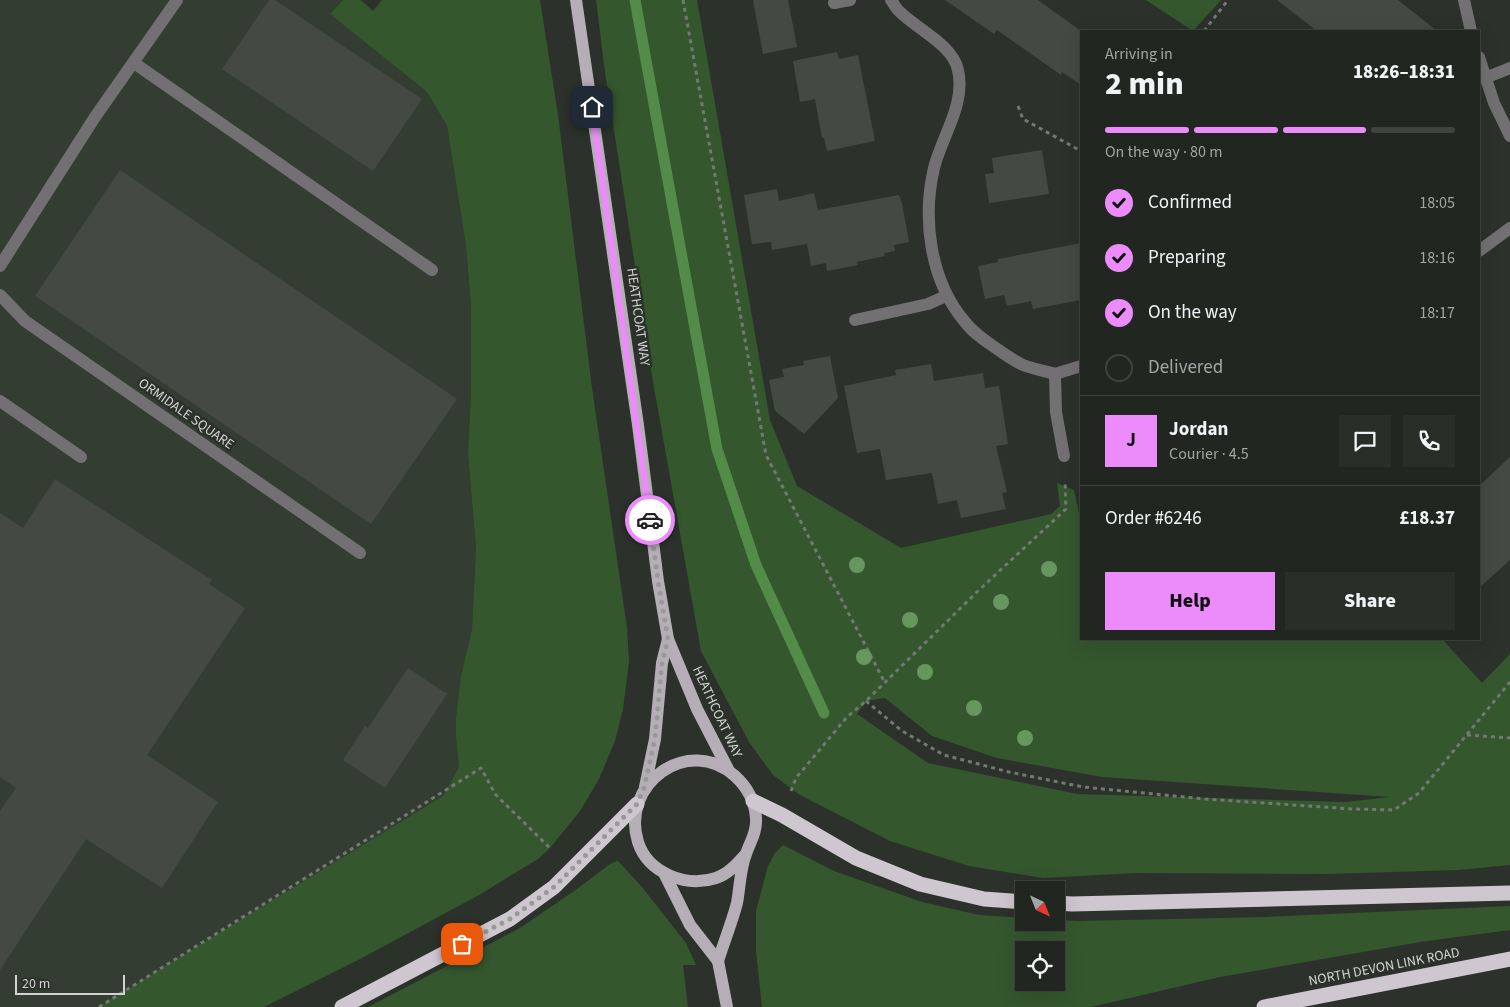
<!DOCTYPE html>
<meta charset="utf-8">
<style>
:root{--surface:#212620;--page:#292e29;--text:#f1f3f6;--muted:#a2a5a5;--line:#3e433e;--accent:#ec8cfb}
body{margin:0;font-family:"Source Sans 3",sans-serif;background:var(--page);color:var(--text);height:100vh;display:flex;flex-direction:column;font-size:19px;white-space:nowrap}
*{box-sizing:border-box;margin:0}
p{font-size:16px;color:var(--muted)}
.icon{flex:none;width:28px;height:28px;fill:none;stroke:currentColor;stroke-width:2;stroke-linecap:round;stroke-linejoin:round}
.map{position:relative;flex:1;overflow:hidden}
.side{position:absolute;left:1080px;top:30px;width:400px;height:610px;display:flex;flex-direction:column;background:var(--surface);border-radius:0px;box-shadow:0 5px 20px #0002,0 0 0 1px var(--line)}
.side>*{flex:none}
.needle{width:32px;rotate:137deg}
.tools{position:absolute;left:1015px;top:881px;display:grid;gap:10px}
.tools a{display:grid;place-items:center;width:50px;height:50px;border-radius:0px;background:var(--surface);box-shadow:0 5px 20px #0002,0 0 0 1px var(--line);font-size:25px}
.scale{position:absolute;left:15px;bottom:12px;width:110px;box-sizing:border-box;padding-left:5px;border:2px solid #d1d4d0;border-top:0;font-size:14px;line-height:18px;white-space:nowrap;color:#d1d4d0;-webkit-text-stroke:4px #2c322b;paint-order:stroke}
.pin{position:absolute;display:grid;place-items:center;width:42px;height:42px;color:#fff;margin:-21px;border-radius:10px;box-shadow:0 2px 8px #0006}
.courier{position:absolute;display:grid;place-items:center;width:50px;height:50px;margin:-25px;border:4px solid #ec8cfb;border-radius:50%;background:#fff;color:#222;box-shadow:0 1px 6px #0007}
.head em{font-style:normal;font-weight:800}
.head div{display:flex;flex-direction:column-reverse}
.head{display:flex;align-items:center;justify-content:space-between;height:85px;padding:0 25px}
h1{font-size:32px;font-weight:800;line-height:38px}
.bar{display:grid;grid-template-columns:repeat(4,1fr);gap:8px 5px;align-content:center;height:60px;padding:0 25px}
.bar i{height:6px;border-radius:4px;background:var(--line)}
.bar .active{background:var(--accent)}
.bar p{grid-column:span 4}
.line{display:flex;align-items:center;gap:12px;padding:0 25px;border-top:1px solid var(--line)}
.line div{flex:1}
.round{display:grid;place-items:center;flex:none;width:52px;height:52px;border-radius:0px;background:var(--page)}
ol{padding:0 25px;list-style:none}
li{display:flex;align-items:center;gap:15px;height:55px}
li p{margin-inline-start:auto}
li .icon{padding:5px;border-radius:50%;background:var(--accent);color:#111;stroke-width:4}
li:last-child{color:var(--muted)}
li i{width:28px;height:28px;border:2px solid var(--line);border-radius:50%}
.cta{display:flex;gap:10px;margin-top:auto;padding:10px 25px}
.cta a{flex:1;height:58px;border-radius:0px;background:var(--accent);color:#111;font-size:20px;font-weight:800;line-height:58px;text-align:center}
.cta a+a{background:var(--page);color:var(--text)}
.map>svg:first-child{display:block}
.built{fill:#333d32}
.green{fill:#34572e;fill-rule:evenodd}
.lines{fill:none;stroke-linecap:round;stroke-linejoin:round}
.stream{stroke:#528c48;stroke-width:11}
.building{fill:#444a42}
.path{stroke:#737872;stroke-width:3;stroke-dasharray:4 4;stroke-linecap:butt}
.minor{stroke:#737073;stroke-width:12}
.major{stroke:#b5aeb6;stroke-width:12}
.highway{stroke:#cfc7d0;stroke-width:15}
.tree{fill:#68965f}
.done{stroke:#979b96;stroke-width:5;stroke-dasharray:0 9}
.route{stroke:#ec8cfb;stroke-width:6}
.labels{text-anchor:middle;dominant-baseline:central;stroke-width:5;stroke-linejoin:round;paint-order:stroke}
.street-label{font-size:14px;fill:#d1d4d0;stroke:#2c322b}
</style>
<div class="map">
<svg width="1510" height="1007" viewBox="0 0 1510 1007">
<rect width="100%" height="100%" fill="#2c322b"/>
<!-- built -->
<polygon class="built" points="0,0 343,0 331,14 427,92 447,126 466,246 471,306 471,392 468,454 476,548 472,629 461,676 456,717 456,738 459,767 443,796 98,1007 0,1007"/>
<!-- green -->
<g class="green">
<polygon points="343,0 361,0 373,11 382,0 540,0 558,115 592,388 627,628 629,662 623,709 615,741 599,779 580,811 550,848 538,859 479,895 360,959 264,1007 98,1007 443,796 459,767 456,738 456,717 461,676 472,629 476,548 468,454 471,392 471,306 466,246 447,126 427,92 330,14"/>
<path d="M596,0H697L770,420L797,486L901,548L1051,514L1060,506L1057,483L1074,490L1081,522V639H1442L1482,683L1510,654V865L1458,870L1327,874L1136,873L1043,878L969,866L890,841L800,795L773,775L749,742L701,651L652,376L605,72ZM885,698L932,736L997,758L1102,777L1390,797L1346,802L1077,794L928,763L857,714L866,701Z"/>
<polygon points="1146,0 1221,0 1193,31"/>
<path d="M783,845L834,871L922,902L979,915L1024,918V922H1056V920L1079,921L1267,917L1510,906V930L1420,942L1220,977L1091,1007H762L756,952V911L768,866L775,853ZM1024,950H1056V982H1024Z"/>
<polygon points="618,861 642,887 686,943 696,965 683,965 688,1007 368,1007 520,928 577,889 610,864"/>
</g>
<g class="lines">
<!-- stream -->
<polyline class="stream" points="635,0 717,449 756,565 824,713"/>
</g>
<!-- building -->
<g class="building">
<polygon points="269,0 275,0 422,99 373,171 222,69"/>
<polygon points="753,0 788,0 797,47 763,54"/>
<polygon points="945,0 1038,0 1081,31 1081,85 1062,72 1061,75 997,30 994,34"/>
<polygon points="1277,0 1398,0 1437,31 1317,31"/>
<polygon points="837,52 839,59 858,55 875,141 827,151 824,138 822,138 815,99 800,102 793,61"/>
<polygon points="1042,150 1049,194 989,203 985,174 994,173 992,158"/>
<polygon points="120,170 457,399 371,524 35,296"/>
<polygon points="777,189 779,201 814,193 818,210 899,195 902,203 909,242 894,245 895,251 884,253 885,256 857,262 858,265 827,271 826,263 811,266 807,244 772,250 771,242 752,244 744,195"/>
<polygon points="1081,243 1081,300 1033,309 1031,301 1007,306 1004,295 985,299 978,266 998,262 998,259"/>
<polygon points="830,356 838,398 804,434 775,411 769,380 784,377 782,369 804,365 803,361"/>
<polygon points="931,364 934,381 983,373 985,388 999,386 1008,444 996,446 1007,492 1002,493 1006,509 961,518 957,500 938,504 932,473 886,480 880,449 857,453 844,386 896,375 895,370"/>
<polygon points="1510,457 1510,560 1479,588 1479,486"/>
<polygon points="55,479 212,580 209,584 245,608 147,755 218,802 162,888 86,839 0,970 0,811 16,788 0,777 0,513 23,528"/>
<polygon points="408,668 447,694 385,788 343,760 365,726 368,728"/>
</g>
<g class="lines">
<!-- path -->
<g class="path">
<polyline points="683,0 766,455 885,683"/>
<polyline points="1204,31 1228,0"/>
<polyline points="1018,106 1023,119 1081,151"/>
<polyline points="866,701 902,731 944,755 1009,772 1083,787 1205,799 1353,809 1394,810 1419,793 1510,682"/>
<polyline points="1467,735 1510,738"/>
<polyline points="791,791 796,778 847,717 866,701 978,591 1066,509 1065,481"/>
<polyline points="99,1007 481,768 495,794 552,850"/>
</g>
<!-- minor -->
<g class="minor">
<path d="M891,0C894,4 896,9 900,12C917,29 953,45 958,70C966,104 942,136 934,168C922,219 930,281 965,322C975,335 990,344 1003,353C1009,357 1016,362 1023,365C1033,369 1045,371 1055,374"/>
<polyline points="1464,0 1471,31"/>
<polyline points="834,3 850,0"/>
<polyline points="1479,57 1494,103 1510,136"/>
<polyline points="134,63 432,270"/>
<polyline points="1485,78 1510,68"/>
<polyline points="1479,251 1510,228"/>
<polyline points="0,266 95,117 177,0"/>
<polyline points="0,295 25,321 360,553"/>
<polyline points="855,320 928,304 946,296"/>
<polyline points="0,401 81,457"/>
<polyline points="1064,456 1056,412 1055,374 1081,366"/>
</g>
<!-- major -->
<g class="major">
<polyline points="576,0 638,425 658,581 668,639 697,709 728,769"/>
<polyline points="645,787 655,739 662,663 668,639"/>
<polyline points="664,873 690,925 718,961 727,1007"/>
<path d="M718,961C724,942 732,922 737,903C740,887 740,869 746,854C750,842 757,832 756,818C755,802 747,787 735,776C688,734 620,784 638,842C648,873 686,888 716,878C728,874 737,864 745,855"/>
</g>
<!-- highway -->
<g class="highway">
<polyline points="753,801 782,815 856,858 920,884 984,899 1024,902"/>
<polyline points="1056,903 1072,904 1510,893"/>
<polyline points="342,1007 510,919 554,887 637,804"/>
<polyline points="1264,1007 1510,959"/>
</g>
</g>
<!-- trees -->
<g class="tree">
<circle cx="857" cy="565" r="8"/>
<circle cx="1049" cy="569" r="8"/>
<circle cx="1001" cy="602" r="8"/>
<circle cx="910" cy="620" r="8"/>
<circle cx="864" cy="657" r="8"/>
<circle cx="925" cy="672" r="8"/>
<circle cx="974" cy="708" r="8"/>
<circle cx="1025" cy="738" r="8"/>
</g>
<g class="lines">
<!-- done -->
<polyline class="done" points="462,944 510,919 554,887 637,804 644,788 655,739 662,663 668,639 658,581 650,520"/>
<!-- route -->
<polyline class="route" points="592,107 650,520"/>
</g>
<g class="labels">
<!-- street labels -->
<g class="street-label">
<text transform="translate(638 317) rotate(82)">HEATHCOAT WAY</text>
<text transform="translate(186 414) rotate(35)">ORMIDALE SQUARE</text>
<text transform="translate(717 712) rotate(65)">HEATHCOAT WAY</text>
<text transform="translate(1384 967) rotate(-11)">NORTH DEVON LINK ROAD</text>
</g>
</g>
</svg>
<div class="tools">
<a><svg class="needle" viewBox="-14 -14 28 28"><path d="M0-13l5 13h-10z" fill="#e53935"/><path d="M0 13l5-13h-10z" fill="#a2a5a5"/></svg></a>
<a><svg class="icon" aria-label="locate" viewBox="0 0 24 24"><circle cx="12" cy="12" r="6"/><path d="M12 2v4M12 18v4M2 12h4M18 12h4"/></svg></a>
</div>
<div class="scale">20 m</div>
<div class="pin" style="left:462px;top:944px;background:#ea580c"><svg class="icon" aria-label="bag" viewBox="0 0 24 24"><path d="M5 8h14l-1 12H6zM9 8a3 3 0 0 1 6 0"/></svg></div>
<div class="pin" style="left:592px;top:107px;background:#1f2937"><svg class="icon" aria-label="home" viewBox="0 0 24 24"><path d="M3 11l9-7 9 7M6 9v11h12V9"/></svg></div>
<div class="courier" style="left:650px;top:520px"><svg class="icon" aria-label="car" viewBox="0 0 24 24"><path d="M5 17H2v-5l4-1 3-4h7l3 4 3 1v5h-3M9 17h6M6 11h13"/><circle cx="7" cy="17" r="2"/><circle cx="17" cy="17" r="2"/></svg></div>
<section class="side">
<div class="head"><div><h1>2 min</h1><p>Arriving in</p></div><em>18:26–18:31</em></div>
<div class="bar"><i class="active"></i><i class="active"></i><i class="active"></i><i></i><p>On the way · 80 m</p></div>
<ol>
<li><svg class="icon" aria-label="check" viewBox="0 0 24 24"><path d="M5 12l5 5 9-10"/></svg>Confirmed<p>18:05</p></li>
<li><svg class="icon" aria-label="check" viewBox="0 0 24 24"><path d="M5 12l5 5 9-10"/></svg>Preparing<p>18:16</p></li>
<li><svg class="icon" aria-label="check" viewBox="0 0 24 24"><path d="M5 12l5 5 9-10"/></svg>On the way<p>18:17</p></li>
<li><i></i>Delivered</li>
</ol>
<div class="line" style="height:90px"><b class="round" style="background:var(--accent);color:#111">J</b><div><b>Jordan</b><p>Courier · 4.5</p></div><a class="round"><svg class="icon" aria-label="chat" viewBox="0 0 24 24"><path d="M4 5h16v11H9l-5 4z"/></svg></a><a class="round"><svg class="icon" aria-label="phone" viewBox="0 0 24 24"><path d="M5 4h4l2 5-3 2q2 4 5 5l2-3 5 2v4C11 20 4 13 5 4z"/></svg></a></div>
<div class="line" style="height:65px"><div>Order #6246</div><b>£18.37</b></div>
<div class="cta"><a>Help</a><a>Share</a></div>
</section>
</div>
